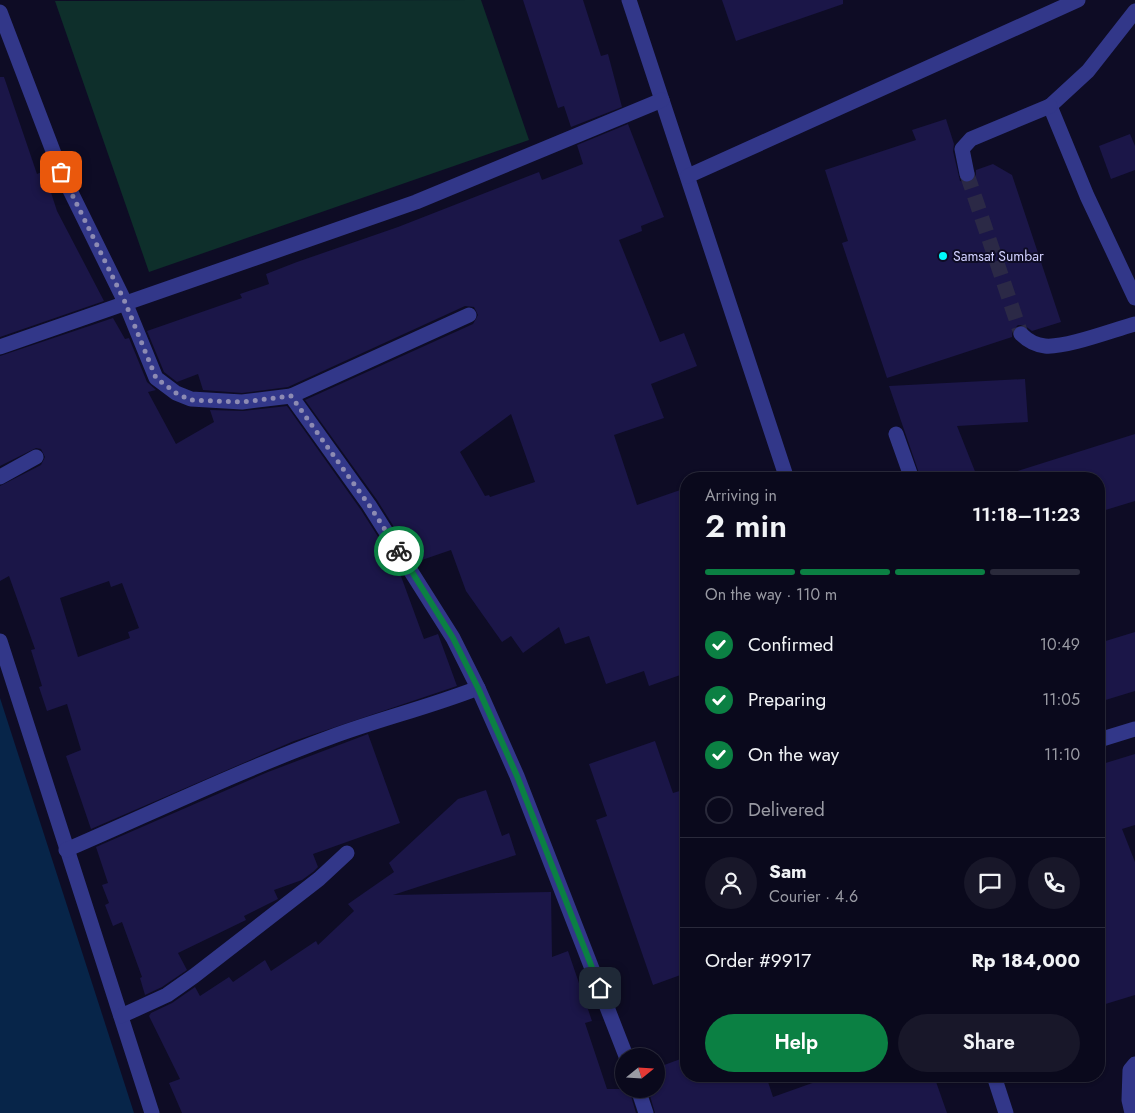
<!DOCTYPE html>
<meta charset="utf-8">
<style>
:root{--surface:#0a091c;--page:#181729;--text:#f1f3f6;--muted:#999aa3;--line:#2a2a3b;--accent:#0b8043}
body{margin:0;font-family:Jost,sans-serif;background:var(--page);color:var(--text);height:100vh;display:flex;flex-direction:column;font-size:19px;white-space:nowrap}
*{box-sizing:border-box;margin:0}
p{font-size:16px;color:var(--muted)}
.icon{flex:none;width:28px;height:28px;fill:none;stroke:currentColor;stroke-width:2;stroke-linecap:round;stroke-linejoin:round}
.map{position:relative;flex:1;overflow:hidden}
.panel{position:absolute;left:680px;top:472px;width:425px;height:610px;display:flex;flex-direction:column;background:var(--surface);border-radius:20px;box-shadow:0 1px 4px #0004,0 0 0 1px var(--line)}
.panel>*{flex:none}
.needle{width:32px;rotate:72deg}
.buttons{position:absolute;left:615px;top:1048px;display:grid;gap:10px}
.buttons a{display:grid;place-items:center;width:50px;height:50px;border-radius:50%;background:var(--surface);box-shadow:0 1px 4px #0004,0 0 0 1px var(--line);font-size:25px}
.pin{position:absolute;display:grid;place-items:center;width:42px;height:42px;color:#fff;margin:-21px;border-radius:10px;box-shadow:0 2px 8px #0006}
.courier{position:absolute;display:grid;place-items:center;width:50px;height:50px;margin:-25px;border:4px solid #0b8043;border-radius:50%;background:#fff;color:#222;box-shadow:0 1px 6px #0007}
.headline em{font-style:normal;font-weight:600}
.headline div{display:flex;flex-direction:column-reverse}
.headline{display:flex;align-items:center;justify-content:space-between;height:85px;padding:0 25px}
h1{font-size:32px;font-weight:600;line-height:38px}
.bar{display:grid;grid-template-columns:repeat(4,1fr);gap:8px 5px;align-content:center;height:60px;padding:0 25px}
.bar i{height:6px;border-radius:4px;background:var(--line)}
.bar .selected{background:var(--accent)}
.bar p{grid-column:span 4}
.line{display:flex;align-items:center;gap:12px;padding:0 25px;border-top:1px solid var(--line)}
.line div{flex:1}
.round{display:grid;place-items:center;flex:none;width:52px;height:52px;border-radius:26px;background:var(--page)}
ol{padding:0 25px;list-style:none}
li{display:flex;align-items:center;gap:15px;height:55px}
li p{margin-inline-start:auto}
li .icon{padding:5px;border-radius:50%;background:var(--accent);color:#fff;stroke-width:4}
li:last-child{color:var(--muted)}
li i{width:28px;height:28px;border:2px solid var(--line);border-radius:50%}
.cta{display:flex;gap:10px;margin-top:auto;padding:10px 25px}
.cta a{flex:1;height:58px;border-radius:30px;background:var(--accent);color:#fff;font-size:20px;font-weight:600;line-height:58px;text-align:center}
.cta a+a{background:var(--page);color:var(--text)}
.map>svg:first-child{display:block}
.green{fill:#0e2f2b}
.water{fill:#072549}
.building{fill:#1b1648;fill-rule:evenodd}
.lines{fill:none;stroke-linecap:round;stroke-linejoin:round}
.minor-tunnel{stroke:#2b2946;stroke-width:15;stroke-dasharray:15 8;stroke-linecap:butt}
.minor{stroke:#323789;stroke-width:15}
.done{stroke:#8d8bb3;stroke-width:5;stroke-dasharray:0 9}
.route{stroke:#0b8043;stroke-width:6}
.poi-dot{fill:#00f9fb;stroke:#0e0c25;stroke-width:2}
.labels{text-anchor:middle;dominant-baseline:central;stroke-width:4;stroke-linejoin:round;paint-order:stroke}
.poi-label{font-size:14px;fill:#d1d0ff;stroke:#0e0c25;text-anchor:start}
</style>
<div class="map">
<svg width="1135" height="1113" viewBox="0 0 1135 1113">
<rect width="100%" height="100%" fill="#0e0c25"/>
<!-- green -->
<polygon class="green" points="481,0 529,140 149,272 55,1"/>
<!-- water -->
<polygon class="water" points="0,698 134,1113 0,1113"/>
<!-- building -->
<g class="building">
<polygon points="523,0 583,0 601,56 608,54 622,107 571,127 564,106 558,108"/>
<polygon points="722,0 843,0 843,4 736,41"/>
<polygon points="0,77 4,77 37,174 44,171 57,211 104,301 0,337"/>
<polygon points="946,119 954,144 953,151 960,181 969,183 976,177 976,170 993,164 1012,175 1061,322 1032,331 1024,325 1018,325 1012,331 1012,337 887,378 842,243 848,241 825,170 916,140 912,130"/>
<path d="M628,124L664,217L641,226L642,231L619,240L660,342L684,333L697,366L651,384L664,418L614,435L637,505L686,488V673L649,686L644,671L606,684L589,636L565,644L559,627L523,653L511,636L502,642L466,591L451,550L416,562L377,500L305,400L473,324L478,315L474,307L465,306L288,387L242,393L203,390L198,374L177,382L164,372L147,331L242,298L240,294L269,284L266,274L297,262L398,227L539,172L542,180L583,164L577,145ZM511,414L535,482L490,497L489,495L485,496L460,452Z"/>
<polygon points="1130,134 1135,146 1135,170 1111,179 1099,146"/>
<path d="M113,318L125,339L129,338L147,382L156,390L148,392L176,444L214,422L210,410L243,411L287,406L361,510L398,568L424,639L438,634L457,686L294,741L91,829L66,756L81,750L67,704L47,711L39,687L42,686L31,650L35,649L9,576L0,581V486L41,465L45,457L41,449L36,448L0,466V356ZM109,581L111,587L122,583L139,628L128,632L130,638L78,657L60,598Z"/>
<polygon points="1025,379 1028,422 957,426 978,479 921,479 889,386"/>
<polygon points="1135,434 1135,501 1099,512 1099,479 1011,479 1011,473"/>
<polygon points="1135,632 1135,691 1099,702 1099,643"/>
<polygon points="368,734 400,823 313,854 318,867 313,872 302,880 274,890 278,899 244,916 246,920 178,953 187,970 162,987 145,995 140,978 142,977 122,922 113,926 105,905 109,903 102,885 108,883 96,847 268,772"/>
<polygon points="655,741 673,793 686,789 686,973 653,985 596,820 607,816 589,764"/>
<polygon points="1135,754 1135,825 1122,829 1135,862 1135,995 1099,1006 1099,765"/>
<polygon points="486,790 502,836 509,833 516,855 393,895 551,892 552,957 568,951 592,1021 585,1023 607,1089 629,1089 636,1113 182,1113 169,1083 180,1079 149,1016 151,1013 172,1003 195,987 200,996 229,977 233,982 265,960 271,971 316,941 318,945 354,911 348,904 394,872 389,863 458,799"/>
<polygon points="686,1057 686,1076 766,1076 773,1097 832,1076 934,1076 947,1113 655,1113 648,1089 656,1089 656,1068"/>
</g>
<g class="lines">
<!-- minor-tunnel -->
<polyline class="minor-tunnel" points="967,174 1021,334"/>
<!-- minor -->
<g class="minor">
<polyline points="629,0 787,479"/>
<polyline points="1135,11 1088,71 1050,106 1087,196 1135,298"/>
<polyline points="0,12 61,172 125,302 156,378 176,393 191,399 242,402 291,396 469,315"/>
<polyline points="967,174 962,149 971,139 1050,106"/>
<polyline points="688,176 1078,0"/>
<path d="M1021,334C1028,341 1035,345 1045,346C1066,348 1113,330 1135,324"/>
<polyline points="0,347 416,202 662,100"/>
<polyline points="291,396 369,505 453,638 478,688 517,776 626,1056"/>
<polyline points="896,434 912,479"/>
<polyline points="0,477 36,457"/>
<polyline points="0,641 152,1113"/>
<polyline points="1099,740 1135,729"/>
<path d="M66,850C154,812 241,770 331,737C379,719 430,707 478,688"/>
<polyline points="121,1016 167,995 194,976 319,879 347,853"/>
<polyline points="994,1076 1006,1113"/>
<polyline points="638,1089 646,1113"/>
<polyline points="1132,1113 1129,1100 1130,1070 1135,1064"/>
</g>
</g>
<g class="lines">
<!-- done -->
<polyline class="done" points="61,172 125,302 156,378 176,393 190,400 242,402 291,396 369,505 399,551"/>
<!-- route -->
<polyline class="route" points="399,551 453,638 478,688 517,776 600,988"/>
</g>
<!-- markers -->
<circle class="poi-dot" cx="943" cy="256" r="5"/>
<g class="labels">
<!-- poi labels -->
<g class="poi-label">
<text x="953" y="256">Samsat Sumbar</text>
</g>
</g>
</svg>
<div class="buttons">
<a><svg class="needle" viewBox="-14 -14 28 28"><path d="M0-13l5 13h-10z" fill="#e53935"/><path d="M0 13l5-13h-10z" fill="#999aa3"/></svg></a>
</div>
<div class="pin" style="left:61px;top:172px;background:#ea580c"><svg class="icon" aria-label="bag" viewBox="0 0 24 24"><path d="M5 8h14l-1 12H6zM9 8a3 3 0 0 1 6 0"/></svg></div>
<div class="pin" style="left:600px;top:988px;background:#1f2937"><svg class="icon" aria-label="home" viewBox="0 0 24 24"><path d="M3 11l9-7 9 7M6 9v11h12V9"/></svg></div>
<div class="courier" style="left:399px;top:551px"><svg class="icon" aria-label="bike" viewBox="0 0 24 24"><circle cx="6" cy="16" r="4"/><circle cx="18" cy="16" r="4"/><path d="M6 16l4-8h5l3 8M10 8l3 8H6M13 5h3"/></svg></div>
<section class="panel">
<div class="headline"><div><h1>2 min</h1><p>Arriving in</p></div><em>11:18–11:23</em></div>
<div class="bar"><i class="selected"></i><i class="selected"></i><i class="selected"></i><i></i><p>On the way · 110 m</p></div>
<ol>
<li><svg class="icon" aria-label="check" viewBox="0 0 24 24"><path d="M5 12l5 5 9-10"/></svg>Confirmed<p>10:49</p></li>
<li><svg class="icon" aria-label="check" viewBox="0 0 24 24"><path d="M5 12l5 5 9-10"/></svg>Preparing<p>11:05</p></li>
<li><svg class="icon" aria-label="check" viewBox="0 0 24 24"><path d="M5 12l5 5 9-10"/></svg>On the way<p>11:10</p></li>
<li><i></i>Delivered</li>
</ol>
<div class="line" style="height:90px"><a class="round"><svg class="icon" aria-label="person" viewBox="0 0 24 24"><circle cx="12" cy="8" r="4"/><path d="M4 21q1-7 8-7t8 7"/></svg></a><div><b>Sam</b><p>Courier · 4.6</p></div><a class="round"><svg class="icon" aria-label="chat" viewBox="0 0 24 24"><path d="M4 5h16v11H9l-5 4z"/></svg></a><a class="round"><svg class="icon" aria-label="phone" viewBox="0 0 24 24"><path d="M5 4h4l2 5-3 2q2 4 5 5l2-3 5 2v4C11 20 4 13 5 4z"/></svg></a></div>
<div class="line" style="height:65px"><div>Order #9917</div><b>Rp 184,000</b></div>
<div class="cta"><a>Help</a><a>Share</a></div>
</section>
</div>
